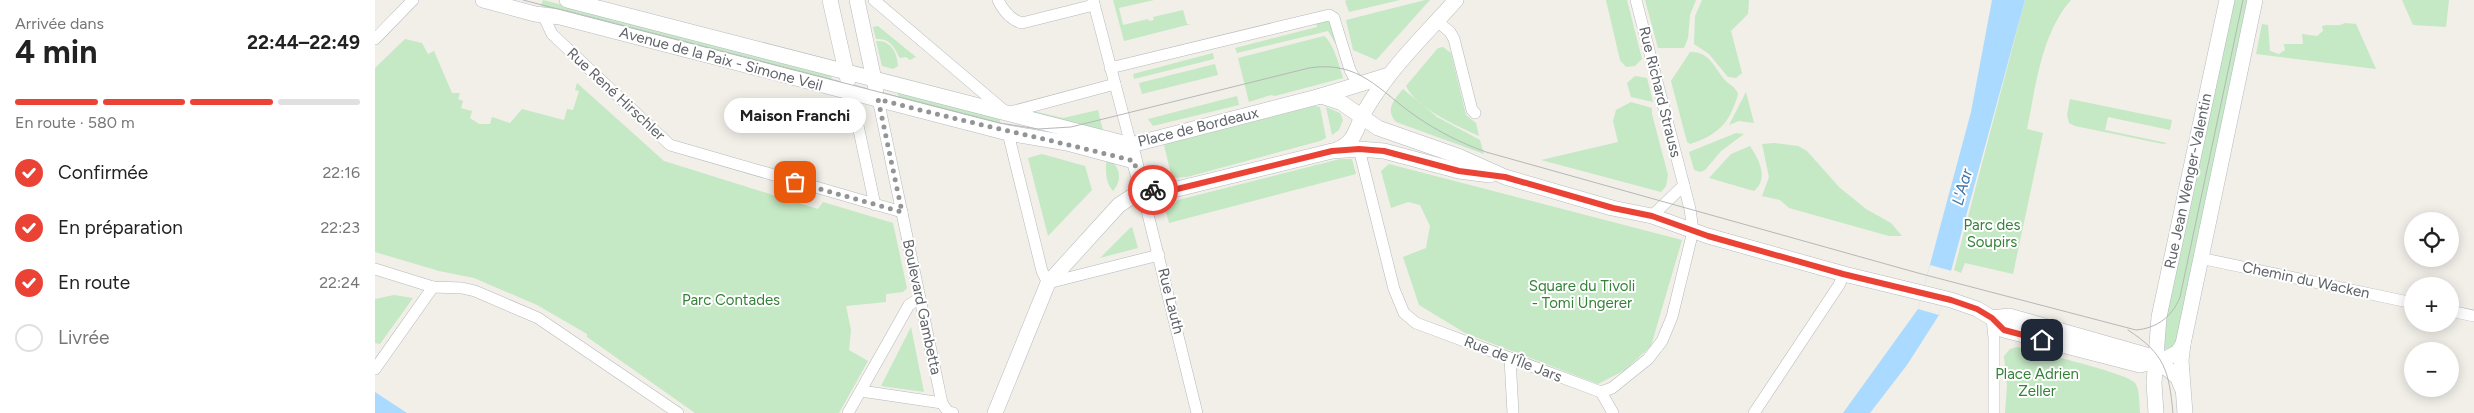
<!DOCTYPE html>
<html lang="fr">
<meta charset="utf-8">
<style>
:root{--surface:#fff;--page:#f2f2f2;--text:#222;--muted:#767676;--line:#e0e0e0;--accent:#ea4335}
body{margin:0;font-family:Figtree,sans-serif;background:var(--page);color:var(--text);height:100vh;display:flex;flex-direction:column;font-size:19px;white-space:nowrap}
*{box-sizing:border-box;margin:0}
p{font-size:16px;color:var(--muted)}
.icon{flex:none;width:28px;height:28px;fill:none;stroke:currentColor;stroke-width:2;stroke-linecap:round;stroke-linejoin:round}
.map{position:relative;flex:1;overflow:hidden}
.panel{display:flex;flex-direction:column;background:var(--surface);width:375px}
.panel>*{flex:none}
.fabs{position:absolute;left:2029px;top:212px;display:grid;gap:10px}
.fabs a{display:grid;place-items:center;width:55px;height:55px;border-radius:50%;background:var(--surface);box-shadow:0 2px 12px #0003;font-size:25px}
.pin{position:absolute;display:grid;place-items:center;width:42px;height:42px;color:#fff;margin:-21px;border-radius:10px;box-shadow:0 2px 8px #0006}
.courier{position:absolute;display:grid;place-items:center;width:50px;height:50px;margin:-25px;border:4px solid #ea4335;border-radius:50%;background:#fff;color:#222;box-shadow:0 1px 6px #0007}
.bubble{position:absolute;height:35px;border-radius:18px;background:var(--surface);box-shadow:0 2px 12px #0003;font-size:16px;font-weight:700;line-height:35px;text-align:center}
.headline em{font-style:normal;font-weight:700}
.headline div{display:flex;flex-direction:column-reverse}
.headline{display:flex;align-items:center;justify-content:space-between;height:85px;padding:0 15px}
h1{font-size:32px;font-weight:700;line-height:38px}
.bar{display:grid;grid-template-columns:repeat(4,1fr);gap:8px 5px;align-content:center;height:60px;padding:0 15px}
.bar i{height:6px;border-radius:4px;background:var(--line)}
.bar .active{background:var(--accent)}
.bar p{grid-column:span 4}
ol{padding:0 15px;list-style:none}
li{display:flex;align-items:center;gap:15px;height:55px}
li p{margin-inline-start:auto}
li .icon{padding:5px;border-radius:50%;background:var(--accent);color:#fff;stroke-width:4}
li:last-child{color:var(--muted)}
li i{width:28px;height:28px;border:2px solid var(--line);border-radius:50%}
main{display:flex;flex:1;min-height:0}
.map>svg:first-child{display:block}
.green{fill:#c5e8c5}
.water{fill:#aadaff}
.pier{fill:#f1efe8}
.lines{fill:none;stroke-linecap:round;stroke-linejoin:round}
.street-casing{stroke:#b5b8bc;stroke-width:12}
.secondary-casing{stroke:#b6babf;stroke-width:16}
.street{stroke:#fff;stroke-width:11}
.secondary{stroke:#fff;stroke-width:15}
.tram{stroke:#b6b7b8;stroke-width:1}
.done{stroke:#929495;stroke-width:5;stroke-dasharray:0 9}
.route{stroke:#ea4335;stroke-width:6}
.labels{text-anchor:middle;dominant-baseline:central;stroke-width:4;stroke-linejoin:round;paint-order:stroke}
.street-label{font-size:15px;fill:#5f6368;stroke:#fff}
.park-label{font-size:15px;fill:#348238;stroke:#fff}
.water-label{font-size:16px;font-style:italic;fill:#4174aa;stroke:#fff}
</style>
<main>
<section class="panel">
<div class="headline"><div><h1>4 min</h1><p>Arrivée dans</p></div><em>22:44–22:49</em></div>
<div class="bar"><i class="active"></i><i class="active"></i><i class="active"></i><i></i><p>En route · 580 m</p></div>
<ol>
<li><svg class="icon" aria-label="check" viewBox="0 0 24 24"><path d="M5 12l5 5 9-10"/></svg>Confirmée<p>22:16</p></li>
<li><svg class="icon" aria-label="check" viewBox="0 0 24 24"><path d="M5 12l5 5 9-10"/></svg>En préparation<p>22:23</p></li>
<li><svg class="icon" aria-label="check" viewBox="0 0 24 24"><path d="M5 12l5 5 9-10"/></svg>En route<p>22:24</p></li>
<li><i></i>Livrée</li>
</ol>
</section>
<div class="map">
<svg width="2099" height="413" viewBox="0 0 2099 413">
<rect width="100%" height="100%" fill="#f1efe8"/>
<!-- green -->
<g class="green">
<polygon points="168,0 456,73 457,81 166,6"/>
<polygon points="738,0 779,0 744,8 748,25 773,19 774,21 779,20 778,17 808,10 812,24 816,24 749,41"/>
<polygon points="972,0 1025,0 974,12 970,1"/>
<polygon points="1050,0 1055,0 1001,60 978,50 971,20"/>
<polygon points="1231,0 1252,0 1267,59 1260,66 1251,67 1245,60"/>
<polygon points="1270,0 1321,0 1315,15 1313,38 1309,48 1283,48"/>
<polygon points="1327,0 1374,0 1373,14 1356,31 1367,73 1361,78 1353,77 1334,54 1319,44 1320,16"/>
<path d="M1650,0H1696C1666,34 1661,86 1652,129L1668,133L1638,274L1590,263L1586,273L1579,270Z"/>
<polygon points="1856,0 1875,0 1802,341 1799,346 1791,349 1788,348 1790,312"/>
<polygon points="2027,0 2074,0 2071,27 2038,25"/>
<polygon points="940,20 954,21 959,25 963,48 953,31 862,53 860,48 942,27"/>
<path d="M1970,23L1981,24L2001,69L1881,54L1887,24L1893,25L1895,51L1904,54L1910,50L1909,44H1928L1927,34L1942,36L1948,31L1947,26C1956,23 1959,28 1970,23Z"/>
<path d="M503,26L541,57L535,60L531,57L525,58C520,50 517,38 501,39L498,27Z"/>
<path d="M949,36C958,42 965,67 968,78L900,96L896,95L874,102L863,58Z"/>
<polygon points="30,39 47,43 53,54 59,51 77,93 85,93 83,99 88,101 86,108 97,111 95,118 104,124 115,124 117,117 135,123 147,109 189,120 192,109 198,110 204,91 200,90 202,83 289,161 443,209 448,202 518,223 532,288 528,292 511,294 511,302 471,306 476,330 474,350 493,361 464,413 320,413 212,337 212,334 162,305 99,278 64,271 0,252 0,68"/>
<path d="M501,41C517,40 522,54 523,66L518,69L507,66Z"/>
<path d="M1068,47L1076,53L1091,115L1101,123L1104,136C1082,126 1041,108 1031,86L1063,48Z"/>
<path d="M1315,52C1334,51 1339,67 1349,79C1354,85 1360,86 1363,94C1355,123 1343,135 1315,144L1312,142L1296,81Z"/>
<polygon points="838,53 839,59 759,79 758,74"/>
<polygon points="840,64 843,75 767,94 764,83"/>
<polygon points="1260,76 1272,78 1278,102 1256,97 1252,83"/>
<path d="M1028,89L1062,117L1105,140L1109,154L1021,122C1010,109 1019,100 1028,89Z"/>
<polygon points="522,90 626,117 624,125 524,99"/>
<polygon points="1371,92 1379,123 1364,121 1354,125"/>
<polygon points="862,96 864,105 778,126 773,119"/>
<polygon points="1695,99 1797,120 1795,130 1733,117 1730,130 1792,143 1788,144 1700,126 1694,123 1692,115"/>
<polygon points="1256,102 1277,108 1277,114 1293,175 1291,186 1286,192 1166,160 1243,142 1238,121 1241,110"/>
<polygon points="939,106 945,107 951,138 945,141 812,177 797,178 789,145 793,143"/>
<polygon points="951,107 965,113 968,120 964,130 957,135"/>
<polygon points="654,110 688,118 723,110 728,131 653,111"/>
<polygon points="1361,133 1369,134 1346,151 1330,170 1325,172 1319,170 1314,152"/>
<polygon points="1400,143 1423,146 1432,151 1464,187 1491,209 1516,223 1527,236 1514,236 1414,208 1405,200 1387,196 1394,177 1387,144"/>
<path d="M1375,146C1384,160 1394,178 1379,191L1334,178L1356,154Z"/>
<polygon points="667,154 710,166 717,190 673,236 653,158"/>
<path d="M732,158C745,166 748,179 738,191C730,183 730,168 732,158Z"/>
<polygon points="965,159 977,159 981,174 794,223 791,212 803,200"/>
<polygon points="1014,164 1307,240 1276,346 1250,370 1223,384 1090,333 1044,305 1028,257 1051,248 1055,226 1045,205 1033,202 1016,208 1006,171"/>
<polygon points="757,227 763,248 725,258 755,228"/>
<polygon points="19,295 38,298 5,344 0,343 0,299"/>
<polygon points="536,327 549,392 506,386"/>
<path d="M1642,347C1660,352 1752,373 1760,383C1765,389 1764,405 1765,413H1630L1632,386L1629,356L1635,349Z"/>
</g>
<!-- water -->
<g class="water">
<polygon points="1617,0 1650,0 1564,315 1532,365 1495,413 1468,413 1543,309 1596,112"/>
<polygon points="0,392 3,394 32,413 0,413"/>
</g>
<!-- pier -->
<polygon class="pier" points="1555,265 1577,271 1564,315 1543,309"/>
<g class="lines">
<defs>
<g id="street">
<polyline points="499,0 632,113 740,84"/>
<path d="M623,0C628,10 636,20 647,23L719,5"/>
<polyline points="718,0 756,145"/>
<polyline points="168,15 177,34 295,145 527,212"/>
<polyline points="1062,21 1075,32 1079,39 1097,110 1100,113"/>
<polyline points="0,39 38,0"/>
<polyline points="735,68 954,15 959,18 975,70 979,77 988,85"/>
<polyline points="476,93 500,205"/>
<polyline points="503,99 567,403 573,412 578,413"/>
<polyline points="633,133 667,271 673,283 784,255"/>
<polyline points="984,149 1019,289 1029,313 1041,323 1218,389 1226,392 1237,388 1273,359 1287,341 1297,317 1318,231 1315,209 1261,0"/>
<polyline points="767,190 822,413"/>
<polyline points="1277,216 1309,185"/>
<polyline points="1825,258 2038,303"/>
<polyline points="0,269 58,287 87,288 100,291 163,318 303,413"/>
<polyline points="2075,311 2099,316"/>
<polyline points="1617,318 1619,338 1619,413"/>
<polyline points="1135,358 1138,413"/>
<polyline points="0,369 58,287"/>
<polyline points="486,391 567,403"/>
<polyline points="1226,392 1238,413"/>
<polyline points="473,413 534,305 545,298"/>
<polyline points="1379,413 1464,285 1469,274"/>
</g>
<g id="secondary">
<polyline points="108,0 160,14 185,17 633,133 692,143 759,161"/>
<polyline points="192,0 756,145 946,96 1011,76"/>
<polyline points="455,0 473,80"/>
<polyline points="482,0 501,89"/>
<polyline points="946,96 967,103 1003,128 1083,156 1130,177 1237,208 1277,216 1333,236 1469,274 1576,300 1602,309 1617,318 1629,330 1765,365 1790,359 1803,352 1808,344"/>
<path d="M961,150C982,143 981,125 991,109C1015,68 1050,35 1081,0"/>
<polyline points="757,151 767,190"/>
<polyline points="767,190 794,191 957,151 984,149 1009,151 1084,171 1115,175"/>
<polyline points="1617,318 1634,316 1771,355 1794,370 1803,378 1807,388"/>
<polyline points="620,413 673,283 744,205 767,190"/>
<polyline points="1781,413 1779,383 1784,317 1852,0"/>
<polyline points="1810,413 1806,360 1808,344 1880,0"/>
</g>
</defs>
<!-- street casing -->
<use href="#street" class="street-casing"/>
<!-- secondary casing -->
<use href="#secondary" class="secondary-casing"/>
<!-- street -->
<use href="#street" class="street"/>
<!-- secondary -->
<use href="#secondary" class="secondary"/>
<!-- tram -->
<g class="tram">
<path d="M148,0L624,123L663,129L696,127L934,68C985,60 1004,91 1042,117C1064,132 1086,143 1111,152L1543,273L1761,330C1782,328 1797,317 1805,297L1868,0"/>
<path d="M1753,330C1790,354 1794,371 1798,413"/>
</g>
</g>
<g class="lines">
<!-- done -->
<path class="done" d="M420,182L527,212L503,99C588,122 674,139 759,161L767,190H778"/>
<!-- route -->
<polyline class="route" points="778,190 794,191 957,151 984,149 1009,151 1084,171 1130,177 1238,208 1277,216 1333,236 1468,274 1576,300 1602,309 1617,318 1629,330 1667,340"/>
</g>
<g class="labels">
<!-- street labels -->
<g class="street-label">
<text transform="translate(346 59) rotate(15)">Avenue de la Paix - Simone Veil</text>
<text transform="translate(1285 92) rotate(76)">Rue Richard Strauss</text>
<text transform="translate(241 94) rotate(43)">Rue René Hirschler</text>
<text transform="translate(823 127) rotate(-14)">Place de Bordeaux</text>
<text transform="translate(1813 181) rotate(-78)">Rue Jean Wenger-Valentin</text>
<text transform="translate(1931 280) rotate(12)">Chemin du Wacken</text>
<text transform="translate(796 301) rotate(76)">Rue Lauth</text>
<text transform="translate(547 307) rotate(78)">Boulevard Gambetta</text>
<text transform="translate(1138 359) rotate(21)">Rue de l'Île Jars</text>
</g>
<!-- park labels -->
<g class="park-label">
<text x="1617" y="225">Parc des<tspan x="1617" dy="17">Soupirs</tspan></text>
<text x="1207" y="286">Square du Tivoli<tspan x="1207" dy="17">- Tomi Ungerer</tspan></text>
<text x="356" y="300">Parc Contades</text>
<text x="1662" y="374">Place Adrien<tspan x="1662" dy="17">Zeller</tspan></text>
</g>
<!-- water labels -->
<g class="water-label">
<text transform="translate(1587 187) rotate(-74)">L'Aar</text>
</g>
</g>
</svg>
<div class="fabs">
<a><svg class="icon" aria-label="locate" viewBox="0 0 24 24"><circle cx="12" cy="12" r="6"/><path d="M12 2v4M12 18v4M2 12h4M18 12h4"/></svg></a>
<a>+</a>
<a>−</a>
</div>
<div class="pin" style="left:420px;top:182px;background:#ea580c"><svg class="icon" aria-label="bag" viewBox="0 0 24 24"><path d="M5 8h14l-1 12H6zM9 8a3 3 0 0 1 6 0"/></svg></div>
<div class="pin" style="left:1667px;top:340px;background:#1f2937"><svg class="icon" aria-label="home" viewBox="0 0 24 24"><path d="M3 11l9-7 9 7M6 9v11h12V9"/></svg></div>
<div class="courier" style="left:778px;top:190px"><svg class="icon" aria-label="bike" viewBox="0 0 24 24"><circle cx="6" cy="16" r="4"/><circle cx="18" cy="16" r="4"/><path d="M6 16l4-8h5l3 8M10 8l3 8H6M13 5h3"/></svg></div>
<div class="bubble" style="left:349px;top:98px;width:142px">Maison Franchi</div>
</div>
</main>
